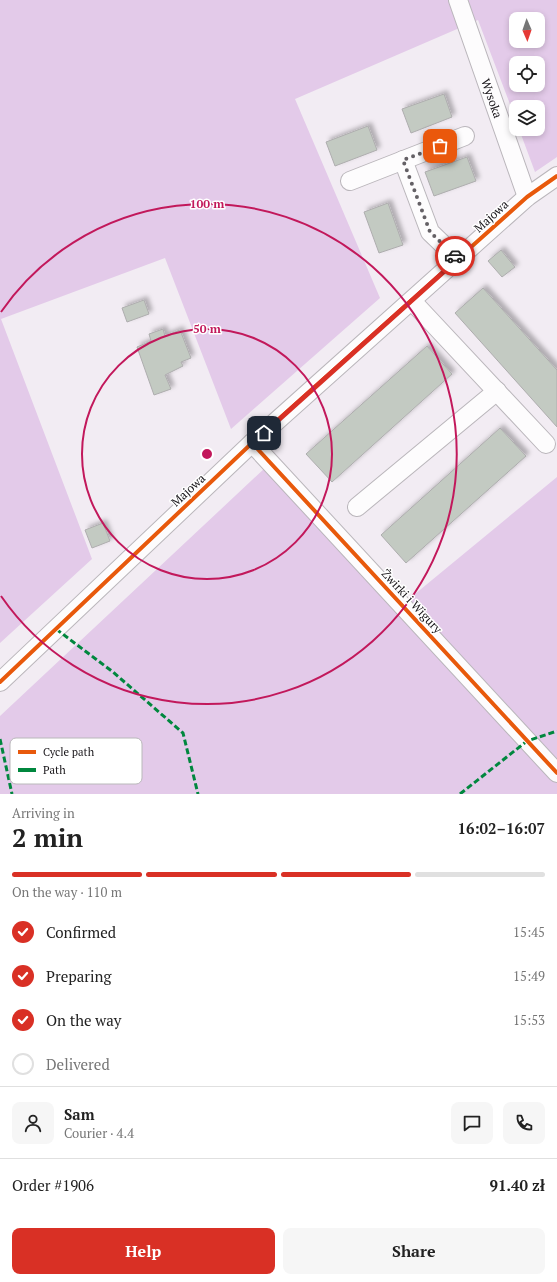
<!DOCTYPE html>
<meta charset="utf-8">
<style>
:root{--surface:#fff;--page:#f6f6f6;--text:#222;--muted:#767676;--line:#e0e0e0;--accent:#d93025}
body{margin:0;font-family:"PT Serif",serif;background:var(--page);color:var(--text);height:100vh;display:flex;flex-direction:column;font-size:15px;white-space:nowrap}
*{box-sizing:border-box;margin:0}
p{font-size:13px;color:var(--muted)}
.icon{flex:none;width:22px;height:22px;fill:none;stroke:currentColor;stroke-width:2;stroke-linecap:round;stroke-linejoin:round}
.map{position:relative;height:794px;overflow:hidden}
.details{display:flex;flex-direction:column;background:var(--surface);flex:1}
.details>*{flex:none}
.needle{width:26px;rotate:178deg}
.tools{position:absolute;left:509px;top:12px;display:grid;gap:8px}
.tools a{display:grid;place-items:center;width:36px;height:36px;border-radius:8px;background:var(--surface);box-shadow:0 2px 6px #0003;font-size:20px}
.pin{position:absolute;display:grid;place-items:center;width:34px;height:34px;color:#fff;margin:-17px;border-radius:8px;box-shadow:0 2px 6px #0006}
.courier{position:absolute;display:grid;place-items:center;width:40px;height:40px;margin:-20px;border:3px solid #d93025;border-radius:50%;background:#fff;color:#222;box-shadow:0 1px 5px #0007}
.head em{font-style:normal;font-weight:800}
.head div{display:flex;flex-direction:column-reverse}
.head{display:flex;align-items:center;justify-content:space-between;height:68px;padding:0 12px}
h1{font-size:26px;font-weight:800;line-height:30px}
.bar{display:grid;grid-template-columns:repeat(4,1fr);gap:6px 4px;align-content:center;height:48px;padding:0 12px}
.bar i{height:5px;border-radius:3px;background:var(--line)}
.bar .selected{background:var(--accent)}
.bar p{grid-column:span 4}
.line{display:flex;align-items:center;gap:10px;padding:0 12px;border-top:1px solid var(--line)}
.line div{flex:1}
.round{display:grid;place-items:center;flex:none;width:42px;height:42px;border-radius:8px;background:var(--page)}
ol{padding:0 12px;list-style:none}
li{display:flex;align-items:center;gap:12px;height:44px}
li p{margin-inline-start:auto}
li .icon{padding:4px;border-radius:50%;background:var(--accent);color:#fff;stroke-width:4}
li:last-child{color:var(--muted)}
li i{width:22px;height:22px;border:2px solid var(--line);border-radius:50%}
.action{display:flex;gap:8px;margin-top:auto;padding:8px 12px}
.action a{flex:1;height:46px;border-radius:8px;background:var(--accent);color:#fff;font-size:16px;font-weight:800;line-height:46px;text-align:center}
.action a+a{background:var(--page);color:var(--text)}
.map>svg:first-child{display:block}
.green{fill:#e3cae9;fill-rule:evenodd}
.building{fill:#c3cac2;stroke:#aeadae;filter:url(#shadow)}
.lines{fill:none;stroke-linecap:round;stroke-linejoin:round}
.minor-casing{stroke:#bab6bb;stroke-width:20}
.minor{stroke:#fdfcfd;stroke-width:18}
.quiet{stroke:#00873e;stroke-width:3;stroke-dasharray:6 3;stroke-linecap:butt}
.cycleway-casing{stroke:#fff;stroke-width:6}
.cycleway{stroke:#e8590c;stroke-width:4}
.done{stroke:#646065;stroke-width:4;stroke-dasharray:0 7.2}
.route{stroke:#d93025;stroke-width:5}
.ring{fill:none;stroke:#c2185b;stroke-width:2}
.labels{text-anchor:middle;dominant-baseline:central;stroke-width:3;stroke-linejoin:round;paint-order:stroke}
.street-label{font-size:12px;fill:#171418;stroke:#fff}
.key{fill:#fff;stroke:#b9b8ba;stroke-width:1}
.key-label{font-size:11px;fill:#171418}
.centre{fill:#c2185b;stroke:#fff;stroke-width:2}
.ring-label{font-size:12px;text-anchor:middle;font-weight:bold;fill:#c2185b;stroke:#fff;stroke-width:3;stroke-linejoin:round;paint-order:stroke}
</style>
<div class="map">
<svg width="557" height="794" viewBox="0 0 557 794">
<defs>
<filter id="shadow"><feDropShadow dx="3.5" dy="-3.5" stdDeviation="2" flood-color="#0004"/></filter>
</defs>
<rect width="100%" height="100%" fill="#f2ecf3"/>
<!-- green -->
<g class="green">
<path d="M0,0H557V157L535,172L519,129H538V107H516V120L478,20L295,99L380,298L231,429L165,258L1,319L92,559L0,643ZM516,19H538V41H516ZM516,63H538V85H516Z"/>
<polygon points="266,467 398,608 557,477 557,794 0,794 0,716"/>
</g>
<!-- building -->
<g class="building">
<polygon points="444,94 452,117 411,133 402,109"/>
<polygon points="368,126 377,150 335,166 326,142"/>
<polygon points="467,157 476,181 434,196 425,172"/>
<polygon points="388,203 403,245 379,253 364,212"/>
<polygon points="501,250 515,267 502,277 488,261"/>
<polygon points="483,288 557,370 557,427 455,313"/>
<polygon points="144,300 149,314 127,322 122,308"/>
<polygon points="163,329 165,336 180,330 191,358 181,362 183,366 165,375 171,389 154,395 137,347 151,341 149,334"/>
<polygon points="427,346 452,374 332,482 306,454"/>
<polygon points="500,428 526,456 406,563 381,535"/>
<polygon points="103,523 110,541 92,548 85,530"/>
</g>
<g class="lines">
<defs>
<g id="minor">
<path id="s1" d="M458,0L527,197"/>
<polyline points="403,160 430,232 458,259"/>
<polyline points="350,181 465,136"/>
<polyline points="412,301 546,444"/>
<polyline points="252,443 557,773"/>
<polyline points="357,507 497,391"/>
<polyline points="0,682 252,443 527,197 557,176"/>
</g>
</defs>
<!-- minor casing -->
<use href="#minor" class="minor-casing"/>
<!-- minor -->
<use href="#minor" class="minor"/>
<!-- quiet -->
<g class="quiet">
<polyline points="56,629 113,672 183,733 198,794"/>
<polyline points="0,739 12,794"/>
<polyline points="460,794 527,741 557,731"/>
</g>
<defs>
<g id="cycleway">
<polyline points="252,443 557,773"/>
<polyline points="0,682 252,443 527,197 557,176"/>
</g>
</defs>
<!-- cycleway casing -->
<use href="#cycleway" class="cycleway-casing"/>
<!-- cycleway -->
<use href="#cycleway" class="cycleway"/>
</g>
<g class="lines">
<!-- done -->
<polyline class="done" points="440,146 403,160 430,232 455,256"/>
<!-- route -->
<polyline class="route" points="264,433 458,259 455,256"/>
</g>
<!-- distance rings -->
<g class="ring">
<circle cx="207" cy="454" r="125"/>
<path d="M1 312A250 250 0 1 1 1 596"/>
</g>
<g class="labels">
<!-- street labels -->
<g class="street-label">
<text stroke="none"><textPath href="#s1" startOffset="104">Wysoka</textPath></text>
<text transform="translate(491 216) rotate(-42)">Majowa</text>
<text transform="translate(188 490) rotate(-43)">Majowa</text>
<text transform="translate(412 601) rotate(47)">Żwirki i Wigury</text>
</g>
</g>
<!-- legend -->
<rect x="10" y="738" width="132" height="46" rx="6" class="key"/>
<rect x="18" y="750" width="18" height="4" fill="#e8590c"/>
<rect x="18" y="768" width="18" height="4" fill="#00873e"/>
<g class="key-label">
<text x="43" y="756">Cycle path</text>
<text x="43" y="774">Path</text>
</g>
<circle cx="207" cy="454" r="6" class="centre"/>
<g class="ring-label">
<text x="207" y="208">100 m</text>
<text x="207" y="333">50 m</text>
</g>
</svg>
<div class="tools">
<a><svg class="needle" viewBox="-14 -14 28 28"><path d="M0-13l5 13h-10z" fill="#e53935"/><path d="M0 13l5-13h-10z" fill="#767676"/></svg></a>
<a><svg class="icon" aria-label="locate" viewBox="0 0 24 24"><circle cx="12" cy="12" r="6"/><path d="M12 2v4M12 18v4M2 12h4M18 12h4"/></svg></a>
<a><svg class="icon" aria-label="layers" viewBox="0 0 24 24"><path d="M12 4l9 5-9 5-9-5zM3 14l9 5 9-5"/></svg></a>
</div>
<div class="pin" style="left:440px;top:146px;background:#ea580c"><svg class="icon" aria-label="bag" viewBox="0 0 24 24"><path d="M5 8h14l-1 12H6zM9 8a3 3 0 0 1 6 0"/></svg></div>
<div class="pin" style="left:264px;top:433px;background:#1f2937"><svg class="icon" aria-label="home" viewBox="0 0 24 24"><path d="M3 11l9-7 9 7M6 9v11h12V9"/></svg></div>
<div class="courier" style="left:455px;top:256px"><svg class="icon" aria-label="car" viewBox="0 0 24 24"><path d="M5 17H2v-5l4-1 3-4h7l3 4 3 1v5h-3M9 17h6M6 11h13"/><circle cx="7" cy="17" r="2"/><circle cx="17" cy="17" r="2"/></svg></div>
</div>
<section class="details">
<div class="head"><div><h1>2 min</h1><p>Arriving in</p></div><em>16:02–16:07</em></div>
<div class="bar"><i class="selected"></i><i class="selected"></i><i class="selected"></i><i></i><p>On the way · 110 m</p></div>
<ol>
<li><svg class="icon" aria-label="check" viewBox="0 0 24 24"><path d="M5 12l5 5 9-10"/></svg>Confirmed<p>15:45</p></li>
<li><svg class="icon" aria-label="check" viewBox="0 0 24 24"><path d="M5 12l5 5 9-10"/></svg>Preparing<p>15:49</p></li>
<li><svg class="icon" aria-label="check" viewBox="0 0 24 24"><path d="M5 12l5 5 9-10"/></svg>On the way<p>15:53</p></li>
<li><i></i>Delivered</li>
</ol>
<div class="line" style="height:72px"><a class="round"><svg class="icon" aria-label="person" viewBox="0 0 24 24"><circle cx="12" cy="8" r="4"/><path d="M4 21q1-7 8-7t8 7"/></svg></a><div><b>Sam</b><p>Courier · 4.4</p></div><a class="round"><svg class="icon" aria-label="chat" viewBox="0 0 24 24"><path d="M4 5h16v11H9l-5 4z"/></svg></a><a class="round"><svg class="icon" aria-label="phone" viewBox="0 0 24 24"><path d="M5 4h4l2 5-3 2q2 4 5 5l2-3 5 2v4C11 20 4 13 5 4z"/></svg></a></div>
<div class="line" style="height:52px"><div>Order #1906</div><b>91.40 zł</b></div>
<div class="action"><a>Help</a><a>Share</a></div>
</section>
